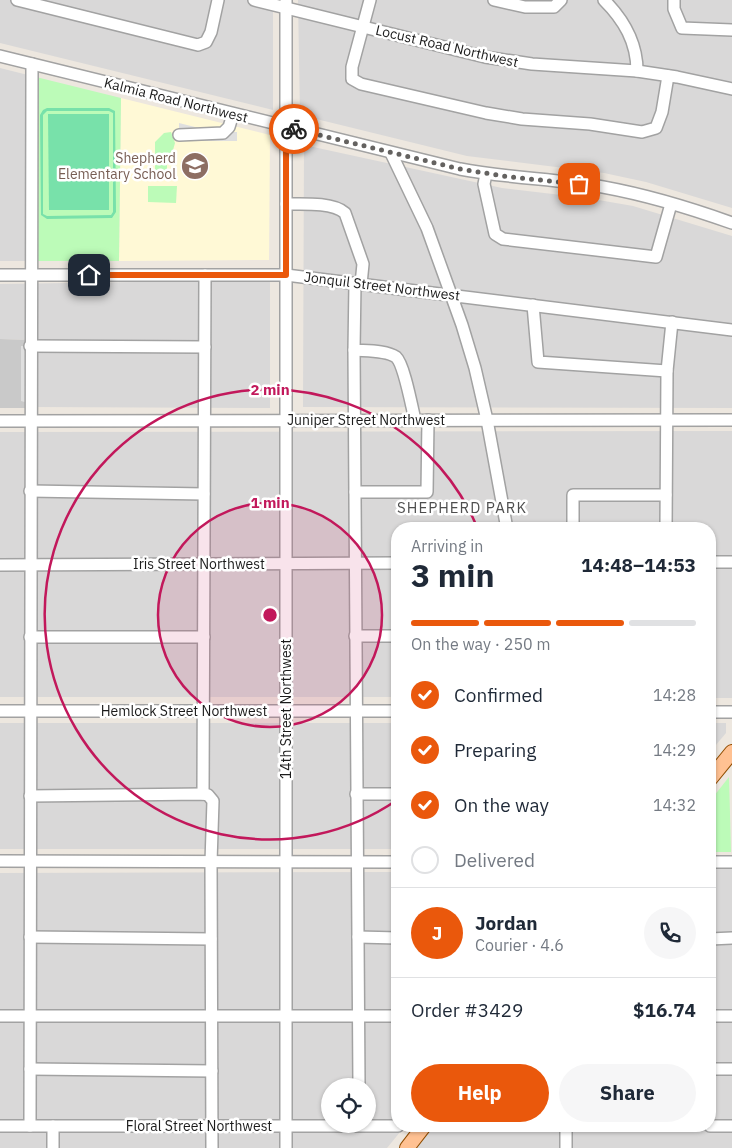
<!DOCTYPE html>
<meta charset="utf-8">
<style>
:root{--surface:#fff;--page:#f6f6f7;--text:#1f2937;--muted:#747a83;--line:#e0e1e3;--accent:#ea580c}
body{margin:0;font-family:"IBM Plex Sans",sans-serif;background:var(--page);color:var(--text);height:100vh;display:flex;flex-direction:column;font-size:19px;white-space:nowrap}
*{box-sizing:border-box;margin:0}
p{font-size:16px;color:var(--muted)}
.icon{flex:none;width:28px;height:28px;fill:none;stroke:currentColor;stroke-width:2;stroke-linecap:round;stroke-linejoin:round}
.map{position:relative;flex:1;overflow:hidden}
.details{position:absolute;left:391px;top:522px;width:325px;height:610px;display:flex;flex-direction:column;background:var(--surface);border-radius:20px;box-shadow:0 1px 4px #0004}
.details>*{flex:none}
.fabs{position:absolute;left:321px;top:1078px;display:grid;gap:10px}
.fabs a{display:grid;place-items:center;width:55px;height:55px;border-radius:50%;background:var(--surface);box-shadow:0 1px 4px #0004;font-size:25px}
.pin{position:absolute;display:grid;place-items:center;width:42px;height:42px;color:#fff;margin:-21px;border-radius:10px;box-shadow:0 2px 8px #0006}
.courier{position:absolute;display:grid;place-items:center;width:50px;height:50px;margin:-25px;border:4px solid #ea580c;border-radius:50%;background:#fff;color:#222;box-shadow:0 1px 6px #0007}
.overview em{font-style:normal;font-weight:700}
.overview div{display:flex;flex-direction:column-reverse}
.overview{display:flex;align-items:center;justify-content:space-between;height:85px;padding:0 20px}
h1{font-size:32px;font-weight:700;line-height:38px}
.bar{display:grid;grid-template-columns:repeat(4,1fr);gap:8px 5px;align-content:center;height:60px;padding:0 20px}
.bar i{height:6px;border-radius:4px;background:var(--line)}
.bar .selected{background:var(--accent)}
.bar p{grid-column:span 4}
.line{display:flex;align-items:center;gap:12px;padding:0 20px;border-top:1px solid var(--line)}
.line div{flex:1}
.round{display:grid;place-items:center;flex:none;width:52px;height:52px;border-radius:26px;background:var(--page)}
ol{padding:0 20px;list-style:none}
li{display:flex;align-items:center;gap:15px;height:55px}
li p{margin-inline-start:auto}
li .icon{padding:5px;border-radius:50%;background:var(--accent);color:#fff;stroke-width:4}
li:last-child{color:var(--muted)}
li i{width:28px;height:28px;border:2px solid var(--line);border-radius:50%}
.action{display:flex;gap:10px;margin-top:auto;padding:10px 20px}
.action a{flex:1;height:58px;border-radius:30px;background:var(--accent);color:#fff;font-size:20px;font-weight:700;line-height:58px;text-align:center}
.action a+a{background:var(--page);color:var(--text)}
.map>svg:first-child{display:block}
.residential{fill:#d9d8d8;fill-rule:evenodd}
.education{fill:#fff9d6}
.religious{fill:#c9c9c9}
.park{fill:#bcfbb8}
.pitch{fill:#78e1aa;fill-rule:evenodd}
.parking{fill:#dfdfdf}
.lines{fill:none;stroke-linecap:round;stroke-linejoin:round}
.minor-casing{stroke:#a2a2a2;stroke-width:14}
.major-casing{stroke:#914d00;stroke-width:16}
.minor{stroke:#fff;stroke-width:11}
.major{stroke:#ffc192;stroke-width:14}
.done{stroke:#646260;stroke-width:5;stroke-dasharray:0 9}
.route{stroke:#ea580c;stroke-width:6}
.ring{fill:none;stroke:#c2185b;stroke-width:2.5}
.labels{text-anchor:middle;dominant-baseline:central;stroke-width:5;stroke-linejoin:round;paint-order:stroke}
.street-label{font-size:14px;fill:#1b1b1b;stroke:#fff}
.education-label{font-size:14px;fill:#785e54;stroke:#fff;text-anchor:end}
.neighbourhood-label{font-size:15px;letter-spacing:1px;fill:#4e4e4e;stroke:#fff}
.centre{fill:#c2185b;stroke:#fff;stroke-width:2.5}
.ring-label{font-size:15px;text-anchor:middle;font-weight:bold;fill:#c2185b;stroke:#fff;stroke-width:5;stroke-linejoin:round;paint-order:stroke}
</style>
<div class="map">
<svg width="732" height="1148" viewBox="0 0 732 1148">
<rect width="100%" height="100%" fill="#ede7df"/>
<!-- residential -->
<g class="residential">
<polygon points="0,0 273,0 273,110 0,43"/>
<polygon points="298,0 732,0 732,208 646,182 604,173 467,156 300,115"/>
<polygon points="0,68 28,75 28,261 0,261"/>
<polygon points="304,145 502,188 587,198 633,206 732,236 732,408 303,407"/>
<polygon points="270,280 270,408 34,407 28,340 0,339 0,284"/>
<polygon points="732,431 732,698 710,698 710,529 398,529 397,697 0,697 0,432"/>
<rect x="0" y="723" width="397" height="126"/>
<polygon points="710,723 726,723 726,733 710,752"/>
<polygon points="710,864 732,864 732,1148 416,1148 434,1126 710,1126"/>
<path d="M397,872L398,1126H405L387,1148H0V873ZM330,1086H368V1124H330Z"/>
</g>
<!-- education -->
<polygon class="education" points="121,98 270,135 269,260 119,261"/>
<!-- religious -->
<polygon class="religious" points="0,339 28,340 28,408 0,408"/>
<!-- park -->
<g class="park">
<polygon points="36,77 121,98 119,261 36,261"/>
<polygon points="171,132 175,143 173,150 167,156 167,176 155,175 155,142 164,133"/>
<polygon points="148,186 177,186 176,203 148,202"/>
<polygon points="729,777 731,852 710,852 710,801"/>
</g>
<!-- pitch -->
<g class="pitch">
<path d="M47,108H109L115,111L116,212L112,218L47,219L41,215L40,115L43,110ZM47,111H109L113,113V212L111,215L47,216L43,214V115Z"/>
<polygon points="48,114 109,114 109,210 49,210"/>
</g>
<!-- parking -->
<g class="parking">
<polygon points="179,123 215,132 237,132 237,141 179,141"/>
<polygon points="21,346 28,346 28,403 21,401"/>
</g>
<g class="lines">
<defs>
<g id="minor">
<polyline points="17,0 198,45 206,42 211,32 218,0"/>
<polyline points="254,0 485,57 532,64 637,71 677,77 732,89"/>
<polyline points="370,0 352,67 352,79 361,84 486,113 522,119 590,124 642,132 656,128 662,112 668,76"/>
<polyline points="494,0 525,7 554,7 561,0"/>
<path d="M604,0C624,20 637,42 637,71"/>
<polyline points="674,0 674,9 682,28 732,30"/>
<path d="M0,56L460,169C507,178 556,179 603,187C647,195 690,208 732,223"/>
<polyline points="179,135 223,133 229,127 233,114"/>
<polyline points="391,153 427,228 462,325 475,368 487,420 507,529"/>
<polyline points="486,174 484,184 495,234 503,239 656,257 671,204"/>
<path d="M286,204C302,204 333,202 345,213L363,264L361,284"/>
<polyline points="0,275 286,275 732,330"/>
<path d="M355,283L354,350C366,351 386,350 396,357C404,364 412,408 415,420"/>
<polyline points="533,305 538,362 667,371"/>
<polyline points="30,346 205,347"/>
<polyline points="354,350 359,1086"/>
<polyline points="0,421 732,420"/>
<polyline points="30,491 204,494"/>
<polyline points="355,492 427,492 428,420"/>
<polyline points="573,529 573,495 666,495"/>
<polyline points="666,529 667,371 672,322"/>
<polyline points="710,562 732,562"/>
<polyline points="0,565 398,563"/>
<polyline points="355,636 398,636"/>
<polyline points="30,637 204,637"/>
<polyline points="0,711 398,711"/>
<polyline points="710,712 732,712"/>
<polyline points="203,794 205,275"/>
<polyline points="356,794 398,794"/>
<polyline points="30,796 203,794 208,795 213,801 211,862 212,1148"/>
<polyline points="0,861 398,862"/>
<polyline points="710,862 732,862"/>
<polyline points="30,937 211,939"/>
<polyline points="358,937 398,938"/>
<polyline points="710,939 732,938"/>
<polyline points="0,1016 398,1016"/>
<polyline points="710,1016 732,1016"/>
<polyline points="30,1069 212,1071"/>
<polyline points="710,1069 732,1069"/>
<polyline points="0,1126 398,1126"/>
<polyline points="30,1126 32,64"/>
<polyline points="53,1126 53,1148"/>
<polyline points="566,1126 566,1148"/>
<polyline points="710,1126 732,1126"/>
<polyline points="286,1148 286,0"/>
</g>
<g id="major">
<polyline points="710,779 732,752"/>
<polyline points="407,1148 424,1126"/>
</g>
</defs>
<!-- minor casing -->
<use href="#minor" class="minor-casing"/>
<!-- major casing -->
<use href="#major" class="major-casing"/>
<!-- minor -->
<use href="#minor" class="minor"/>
<!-- major -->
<use href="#major" class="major"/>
</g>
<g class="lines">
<!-- done -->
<polyline class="done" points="294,129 460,169 510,177 579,184"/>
<!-- route -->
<polyline class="route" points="89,275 286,275 286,128 294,129"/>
</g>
<!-- distance rings -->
<circle cx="270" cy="615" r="112" fill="#c2185b" fill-opacity=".12"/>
<g class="ring">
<circle cx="270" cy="615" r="112"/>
<path d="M397 800A225 225 0 1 1 477 527"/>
</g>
<!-- icons -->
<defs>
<symbol id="school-disc" viewBox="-11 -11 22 22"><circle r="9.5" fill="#8d6e63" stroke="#fff"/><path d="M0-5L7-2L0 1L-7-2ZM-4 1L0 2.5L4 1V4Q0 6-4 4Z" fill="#fff"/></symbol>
</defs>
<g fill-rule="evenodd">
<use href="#school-disc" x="179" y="150" width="32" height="32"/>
</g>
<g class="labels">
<!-- street labels -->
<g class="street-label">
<text transform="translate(447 46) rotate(13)">Locust Road Northwest</text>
<text transform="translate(176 100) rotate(14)">Kalmia Road Northwest</text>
<text transform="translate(382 286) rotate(7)">Jonquil Street Northwest</text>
<text x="366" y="420">Juniper Street Northwest</text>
<text x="199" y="564">Iris Street Northwest</text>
<text transform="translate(286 709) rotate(-90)">14th Street Northwest</text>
<text x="184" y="711">Hemlock Street Northwest</text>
<text x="199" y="1126">Floral Street Northwest</text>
</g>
<!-- education labels -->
<g class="education-label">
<text x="176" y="158">Shepherd<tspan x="176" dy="16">Elementary School</tspan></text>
</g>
<!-- neighbourhood labels -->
<g class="neighbourhood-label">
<text x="462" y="507">SHEPHERD PARK</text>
</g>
</g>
<circle cx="270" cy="615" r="8" class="centre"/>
<g class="ring-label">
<text x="270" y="395">2 min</text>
<text x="270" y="508">1 min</text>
</g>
</svg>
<div class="fabs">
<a><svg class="icon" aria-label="locate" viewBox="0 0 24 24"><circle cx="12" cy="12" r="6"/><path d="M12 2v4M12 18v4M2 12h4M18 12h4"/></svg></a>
</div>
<div class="pin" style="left:579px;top:184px;background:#ea580c"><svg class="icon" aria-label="bag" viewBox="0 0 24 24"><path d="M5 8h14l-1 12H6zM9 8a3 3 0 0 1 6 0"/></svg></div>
<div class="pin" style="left:89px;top:275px;background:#1f2937"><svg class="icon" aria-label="home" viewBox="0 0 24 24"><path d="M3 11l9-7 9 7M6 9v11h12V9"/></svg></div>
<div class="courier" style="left:294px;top:129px"><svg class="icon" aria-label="bike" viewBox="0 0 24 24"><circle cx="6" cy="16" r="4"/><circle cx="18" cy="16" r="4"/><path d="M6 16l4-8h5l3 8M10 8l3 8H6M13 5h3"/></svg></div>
<section class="details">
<div class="overview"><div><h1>3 min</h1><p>Arriving in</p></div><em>14:48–14:53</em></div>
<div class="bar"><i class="selected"></i><i class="selected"></i><i class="selected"></i><i></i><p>On the way · 250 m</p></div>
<ol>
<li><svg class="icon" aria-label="check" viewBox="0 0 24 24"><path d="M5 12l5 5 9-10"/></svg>Confirmed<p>14:28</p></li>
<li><svg class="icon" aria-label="check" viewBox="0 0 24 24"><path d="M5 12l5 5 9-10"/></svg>Preparing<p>14:29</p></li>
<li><svg class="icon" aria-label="check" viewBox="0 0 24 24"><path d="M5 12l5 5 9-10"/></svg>On the way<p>14:32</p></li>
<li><i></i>Delivered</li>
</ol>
<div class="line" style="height:90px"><b class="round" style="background:var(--accent);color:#fff">J</b><div><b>Jordan</b><p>Courier · 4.6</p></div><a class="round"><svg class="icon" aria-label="phone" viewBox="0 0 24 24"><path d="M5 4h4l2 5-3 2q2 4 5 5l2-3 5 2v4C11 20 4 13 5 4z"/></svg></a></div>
<div class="line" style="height:65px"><div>Order #3429</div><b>$16.74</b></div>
<div class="action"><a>Help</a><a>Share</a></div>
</section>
</div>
